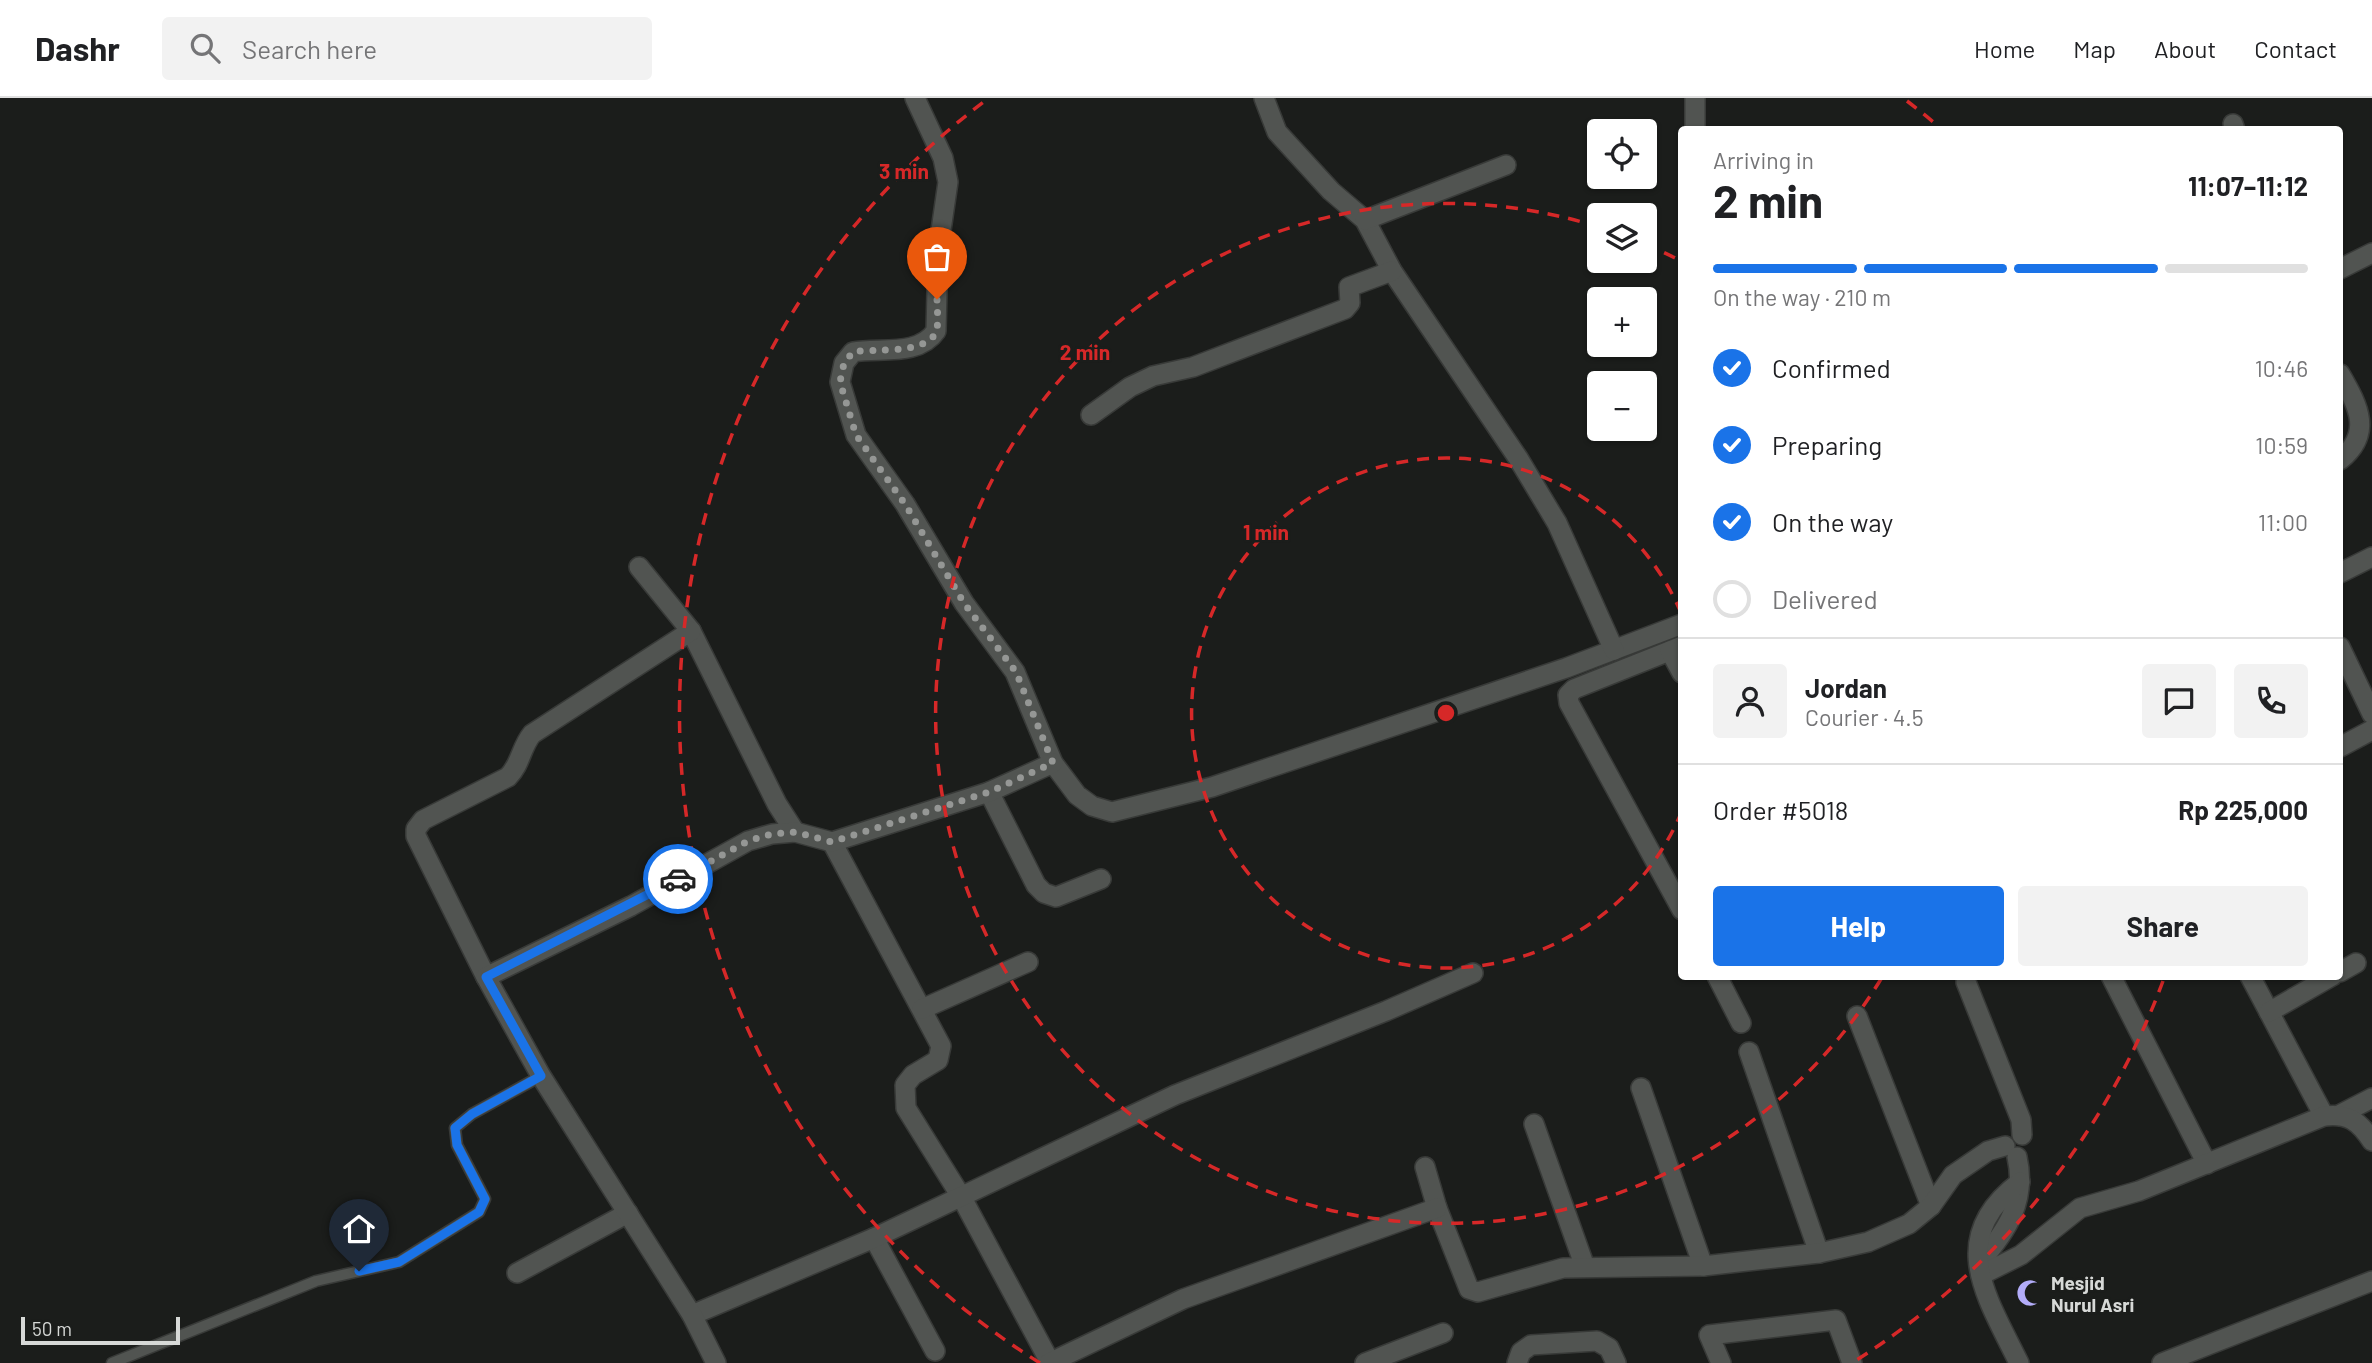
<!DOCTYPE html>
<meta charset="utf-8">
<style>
:root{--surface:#fff;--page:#f2f2f2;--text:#202124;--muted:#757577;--line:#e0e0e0;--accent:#1a73e8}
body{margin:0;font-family:Barlow,sans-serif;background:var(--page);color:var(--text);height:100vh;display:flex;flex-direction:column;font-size:26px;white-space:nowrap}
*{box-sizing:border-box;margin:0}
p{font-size:23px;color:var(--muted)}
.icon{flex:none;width:38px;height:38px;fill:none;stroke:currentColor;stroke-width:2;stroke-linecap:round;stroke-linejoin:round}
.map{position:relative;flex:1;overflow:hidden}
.sheet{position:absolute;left:1678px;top:28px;width:665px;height:854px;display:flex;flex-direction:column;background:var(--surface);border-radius:7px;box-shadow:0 2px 5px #0004}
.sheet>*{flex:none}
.fabs{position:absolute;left:1587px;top:21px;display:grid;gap:14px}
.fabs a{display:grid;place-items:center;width:70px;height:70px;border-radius:7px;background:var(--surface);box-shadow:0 2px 5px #0004;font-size:35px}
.scale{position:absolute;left:21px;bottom:18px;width:159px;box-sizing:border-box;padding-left:7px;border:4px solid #d7d9d7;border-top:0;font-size:19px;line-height:24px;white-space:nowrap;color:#d7d9d7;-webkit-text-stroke:5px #1b1d1b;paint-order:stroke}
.pin{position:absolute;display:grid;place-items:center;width:60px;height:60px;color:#fff;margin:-72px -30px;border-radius:50% 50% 50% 0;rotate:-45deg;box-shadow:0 0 7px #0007}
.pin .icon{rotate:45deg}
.courier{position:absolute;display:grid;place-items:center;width:70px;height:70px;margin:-35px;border:5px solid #1a73e8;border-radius:50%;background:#fff;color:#222;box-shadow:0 2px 9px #0007}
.head em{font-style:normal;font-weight:700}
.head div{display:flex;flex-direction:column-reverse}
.head{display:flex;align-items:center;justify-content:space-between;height:119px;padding:0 35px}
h1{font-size:46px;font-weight:700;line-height:52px}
.bar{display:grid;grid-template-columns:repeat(4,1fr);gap:10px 7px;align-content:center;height:84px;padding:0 35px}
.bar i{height:9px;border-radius:5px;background:var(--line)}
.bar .current{background:var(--accent)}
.bar p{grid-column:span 4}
.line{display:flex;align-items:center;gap:18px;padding:0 35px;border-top:2px solid var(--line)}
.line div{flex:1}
.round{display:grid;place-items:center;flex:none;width:74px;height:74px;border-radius:7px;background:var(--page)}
ol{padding:0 35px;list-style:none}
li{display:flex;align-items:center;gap:21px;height:77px}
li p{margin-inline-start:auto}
li .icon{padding:7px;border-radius:50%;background:var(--accent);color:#fff;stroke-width:4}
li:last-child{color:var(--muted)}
li i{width:38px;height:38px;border:4px solid var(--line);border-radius:50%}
.primary-button{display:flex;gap:14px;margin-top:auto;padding:14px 35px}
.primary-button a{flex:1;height:80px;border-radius:7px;background:var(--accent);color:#fff;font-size:28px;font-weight:700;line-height:80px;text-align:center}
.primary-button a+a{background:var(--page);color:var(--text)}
header{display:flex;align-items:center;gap:42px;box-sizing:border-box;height:98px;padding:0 35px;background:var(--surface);border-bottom:2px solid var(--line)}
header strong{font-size:33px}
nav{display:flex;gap:38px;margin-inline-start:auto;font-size:24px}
.search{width:490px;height:63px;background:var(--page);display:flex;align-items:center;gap:18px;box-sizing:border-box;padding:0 24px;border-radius:7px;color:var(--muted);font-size:26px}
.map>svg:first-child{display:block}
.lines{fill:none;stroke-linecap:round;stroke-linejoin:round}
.service-casing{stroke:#383a38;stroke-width:13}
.minor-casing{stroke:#383a38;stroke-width:22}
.service{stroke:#515451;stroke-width:10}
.minor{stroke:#515451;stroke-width:19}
.done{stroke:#959795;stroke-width:7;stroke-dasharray:0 12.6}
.route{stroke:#1a73e8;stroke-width:9}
.ring{fill:none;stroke:#d62828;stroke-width:3.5;stroke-dasharray:12 9}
.labels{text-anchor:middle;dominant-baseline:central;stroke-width:5;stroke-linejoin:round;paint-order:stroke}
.poi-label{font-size:19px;font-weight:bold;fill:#d7d9d7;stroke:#1b1d1b;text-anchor:start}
.centre{fill:#d62828;stroke:#1b1d1b;stroke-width:3.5}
.ring-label{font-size:21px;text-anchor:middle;font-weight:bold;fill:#d62828;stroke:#1b1d1b;stroke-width:5;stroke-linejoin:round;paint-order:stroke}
</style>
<header>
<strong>Dashr</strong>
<div class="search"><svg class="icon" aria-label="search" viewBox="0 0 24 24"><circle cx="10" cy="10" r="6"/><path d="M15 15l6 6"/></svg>Search here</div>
<nav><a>Home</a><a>Map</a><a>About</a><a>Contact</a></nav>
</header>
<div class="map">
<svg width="2372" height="1265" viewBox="0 0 2372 1265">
<rect width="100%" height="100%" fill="#1b1d1b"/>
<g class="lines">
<defs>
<polyline id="service" points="112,1265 316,1183 399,1164 479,1114 485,1101 457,1047 455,1030 472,1016 541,978"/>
<g id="minor">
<path d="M915,0L943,60L948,84L938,153L936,233C918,259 880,249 853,254L844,265L840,284L856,337L905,406L964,505L1015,574L1053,665L1077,697L1092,708L1112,714L1212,689L1566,570L1682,526"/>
<polyline points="1264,0 1277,34 1331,93 1365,122 1392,173 1518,360 1557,425 1614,552"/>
<polyline points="1695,0 1695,32"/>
<polyline points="2233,26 2235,32"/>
<polyline points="1365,122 1506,67"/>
<polyline points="2340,171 2372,155"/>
<path d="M2340,276C2360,310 2372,336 2340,362"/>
<polyline points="1091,317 1130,289 1153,278 1193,269 1345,211 1350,205 1349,189 1392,173"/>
<polyline points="639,469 691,533 777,706 795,734"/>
<polyline points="2340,475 2372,459"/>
<polyline points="1682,548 1574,591 1568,597 1569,605 1682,812"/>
<polyline points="2340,549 2372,616"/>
<polyline points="1670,553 1682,575"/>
<polyline points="2340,649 2372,632"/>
<polyline points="989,694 1036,787 1044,795 1056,799 1101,781"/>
<polyline points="832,744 941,948 938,962 913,977 905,987 906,1010 962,1100 1050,1264"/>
<polyline points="2340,874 2356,865"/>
<polyline points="1717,878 1741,925"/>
<polyline points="2111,878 2207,1066"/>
<polyline points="2250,878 2324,1018"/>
<path d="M486,879L416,738V731L423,722L508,679C521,666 521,649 532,636L691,533"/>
<polyline points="1966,884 2021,1022 2022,1037"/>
<polyline points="922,911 1028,864"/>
<polyline points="2269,914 2332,878"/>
<polyline points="1857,918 1931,1108"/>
<polyline points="1749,954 1819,1155"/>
<polyline points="1641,990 1703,1168"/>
<polyline points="2341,1016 2372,1000"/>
<polyline points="1534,1026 1585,1169"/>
<polyline points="1425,1069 1437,1110 1469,1191 1478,1194 1563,1170 1703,1168 1819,1155 1868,1144 1909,1126 1931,1108 1953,1077 1988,1053 2005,1048"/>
<polyline points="874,1140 935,1253"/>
<path d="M1979,1165C2007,1133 2027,1103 2017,1059"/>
<polyline points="517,1175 628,1115"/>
<path d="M1981,1177L2021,1157L2080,1110L2139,1093L2324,1018C2348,1015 2359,1023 2372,1043"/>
<polyline points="692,1217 874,1140 1175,997 1386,913 1473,875"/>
<polyline points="716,1265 692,1217 541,978 486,879 631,808 748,743 772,736 795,734 832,744 989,694 1053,665"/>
<polyline points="1049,1265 1183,1201 1437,1110"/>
<polyline points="1365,1265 1443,1235"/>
<polyline points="1517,1265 1521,1254 1531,1247 1597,1243 1609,1250 1616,1265"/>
<polyline points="1721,1265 1709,1237 1836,1222 1852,1265"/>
<path d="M2019,1265C1987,1199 1945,1140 2020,1084"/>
<polyline points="2162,1265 2372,1183"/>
</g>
</defs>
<!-- service casing -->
<use href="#service" class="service-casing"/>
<!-- minor casing -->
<use href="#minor" class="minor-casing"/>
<!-- service -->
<use href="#service" class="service"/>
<!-- minor -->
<use href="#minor" class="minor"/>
</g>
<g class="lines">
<!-- done -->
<path class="done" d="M678,781L748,743L772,736L795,734L832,744L989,694L1053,665L1016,574L964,505L905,406L856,337L840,284L844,265L853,254C873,250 926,257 936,234C939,226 937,211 937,201"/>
<!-- route -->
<polyline class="route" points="359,1173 399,1164 479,1114 485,1101 457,1047 455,1030 472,1016 541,978 486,879 678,781"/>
</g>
<!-- distance rings -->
<g class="ring">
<path d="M1682 713A255 255 0 1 1 1682 517"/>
<path d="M1881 881A510 510 0 1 1 1599 129M1645 146A510 510 0 0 1 1681 163"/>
<path d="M2163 883A766 766 0 0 1 1852 1265M1040 1265A766 766 0 0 1 985 3M1907 3A766 766 0 0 1 1938 28"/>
</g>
<!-- icons -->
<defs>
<symbol id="mosque-bare" viewBox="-9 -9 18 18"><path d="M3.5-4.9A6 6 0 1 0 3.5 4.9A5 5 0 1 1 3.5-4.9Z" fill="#b3adf9" stroke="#1b1d1b" stroke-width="2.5" paint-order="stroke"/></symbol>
</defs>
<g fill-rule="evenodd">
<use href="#mosque-bare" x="2011" y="1176" width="38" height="38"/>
</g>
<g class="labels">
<!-- poi labels -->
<g class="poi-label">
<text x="2051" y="1184">Mesjid<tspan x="2051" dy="22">Nurul Asri</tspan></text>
</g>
</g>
<circle cx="1446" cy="615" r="10" class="centre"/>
<g class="ring-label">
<text x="904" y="81">3 min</text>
<text x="1085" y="262">2 min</text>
<text x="1266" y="442">1 min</text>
</g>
</svg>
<div class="fabs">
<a><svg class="icon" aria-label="locate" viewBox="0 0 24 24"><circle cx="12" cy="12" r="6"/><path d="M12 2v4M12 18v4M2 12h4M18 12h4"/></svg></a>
<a><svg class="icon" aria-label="layers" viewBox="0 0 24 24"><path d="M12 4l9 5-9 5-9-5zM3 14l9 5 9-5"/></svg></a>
<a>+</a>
<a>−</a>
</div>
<div class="scale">50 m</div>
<div class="pin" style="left:937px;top:201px;background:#ea580c"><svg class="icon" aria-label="bag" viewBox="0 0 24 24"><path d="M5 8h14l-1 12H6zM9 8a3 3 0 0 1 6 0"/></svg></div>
<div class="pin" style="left:359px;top:1173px;background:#1f2937"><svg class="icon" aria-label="home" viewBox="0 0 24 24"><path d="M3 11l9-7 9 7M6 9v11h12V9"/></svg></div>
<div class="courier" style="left:678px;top:781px"><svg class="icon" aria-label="car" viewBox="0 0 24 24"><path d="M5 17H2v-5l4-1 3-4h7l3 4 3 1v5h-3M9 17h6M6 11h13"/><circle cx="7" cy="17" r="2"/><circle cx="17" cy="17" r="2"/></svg></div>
<section class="sheet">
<div class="head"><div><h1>2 min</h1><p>Arriving in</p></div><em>11:07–11:12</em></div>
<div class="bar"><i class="current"></i><i class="current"></i><i class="current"></i><i></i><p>On the way · 210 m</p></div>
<ol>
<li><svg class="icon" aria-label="check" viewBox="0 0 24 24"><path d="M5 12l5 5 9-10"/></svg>Confirmed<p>10:46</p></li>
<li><svg class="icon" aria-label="check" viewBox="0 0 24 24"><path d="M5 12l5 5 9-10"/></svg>Preparing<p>10:59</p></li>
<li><svg class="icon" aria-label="check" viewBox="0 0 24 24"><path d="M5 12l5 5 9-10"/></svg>On the way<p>11:00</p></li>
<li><i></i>Delivered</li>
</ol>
<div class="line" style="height:126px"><a class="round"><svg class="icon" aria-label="person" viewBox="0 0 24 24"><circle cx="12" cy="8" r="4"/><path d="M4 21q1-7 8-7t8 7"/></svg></a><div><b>Jordan</b><p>Courier · 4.5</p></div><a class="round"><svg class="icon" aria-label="chat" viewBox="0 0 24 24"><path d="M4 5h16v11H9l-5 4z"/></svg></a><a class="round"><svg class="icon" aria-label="phone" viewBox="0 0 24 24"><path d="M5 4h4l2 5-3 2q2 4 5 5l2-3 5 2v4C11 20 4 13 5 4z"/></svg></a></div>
<div class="line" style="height:91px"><div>Order #5018</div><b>Rp 225,000</b></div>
<div class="primary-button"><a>Help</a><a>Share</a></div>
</section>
</div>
